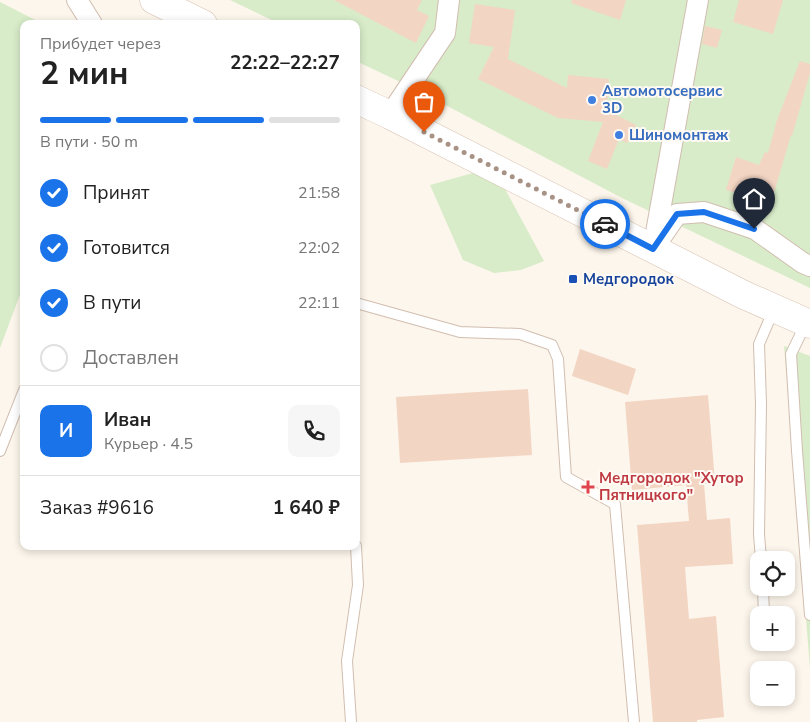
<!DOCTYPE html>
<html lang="ru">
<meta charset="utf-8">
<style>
:root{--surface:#fff;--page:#f6f6f6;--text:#222;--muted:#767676;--line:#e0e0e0;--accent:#1a73e8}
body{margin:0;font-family:"Nunito Sans",sans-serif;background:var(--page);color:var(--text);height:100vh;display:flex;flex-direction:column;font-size:19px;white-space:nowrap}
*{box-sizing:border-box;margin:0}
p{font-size:16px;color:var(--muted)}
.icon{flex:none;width:28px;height:28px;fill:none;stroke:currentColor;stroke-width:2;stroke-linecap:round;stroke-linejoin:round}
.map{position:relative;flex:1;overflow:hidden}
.side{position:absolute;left:20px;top:20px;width:340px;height:530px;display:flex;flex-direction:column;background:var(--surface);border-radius:10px;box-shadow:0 2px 8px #0003}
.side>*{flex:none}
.fabs{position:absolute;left:750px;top:551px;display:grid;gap:10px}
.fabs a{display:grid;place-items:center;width:45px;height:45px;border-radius:10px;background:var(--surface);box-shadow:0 2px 8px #0003;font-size:25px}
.pin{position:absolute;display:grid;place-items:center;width:42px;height:42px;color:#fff;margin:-51px -21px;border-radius:50% 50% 50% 0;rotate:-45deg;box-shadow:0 0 5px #0007}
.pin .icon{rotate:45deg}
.courier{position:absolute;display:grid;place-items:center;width:50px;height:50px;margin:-25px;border:4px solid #1a73e8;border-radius:50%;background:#fff;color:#222;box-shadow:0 1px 6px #0007}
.head em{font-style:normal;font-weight:700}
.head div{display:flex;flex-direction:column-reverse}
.head{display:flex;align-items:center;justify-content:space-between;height:85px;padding:0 20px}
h1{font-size:32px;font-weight:700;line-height:38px}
.bar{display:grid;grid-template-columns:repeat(4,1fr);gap:8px 5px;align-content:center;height:60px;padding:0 20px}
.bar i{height:6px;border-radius:4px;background:var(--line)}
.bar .active{background:var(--accent)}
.bar p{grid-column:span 4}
.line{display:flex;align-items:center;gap:12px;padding:0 20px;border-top:1px solid var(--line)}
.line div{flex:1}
.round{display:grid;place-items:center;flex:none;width:52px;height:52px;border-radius:10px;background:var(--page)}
ol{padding:0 20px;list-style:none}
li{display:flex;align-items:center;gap:15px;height:55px}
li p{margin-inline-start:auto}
li .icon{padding:5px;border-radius:50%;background:var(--accent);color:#fff;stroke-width:4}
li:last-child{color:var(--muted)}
li i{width:28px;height:28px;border:2px solid var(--line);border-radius:50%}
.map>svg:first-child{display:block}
.green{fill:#d8ecc9}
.building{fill:#f3d5c3}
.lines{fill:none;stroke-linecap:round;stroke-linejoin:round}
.service-casing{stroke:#d1beb0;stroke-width:12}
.minor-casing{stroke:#d1beb0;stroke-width:22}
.secondary-casing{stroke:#d6c0b0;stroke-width:29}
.service{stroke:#fff;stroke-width:10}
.minor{stroke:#fff;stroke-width:20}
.secondary{stroke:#fff;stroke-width:28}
.done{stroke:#a89285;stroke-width:5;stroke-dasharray:0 9}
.route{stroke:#1a73e8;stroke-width:6}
.shop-dot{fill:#3f7fe0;stroke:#fffaf3;stroke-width:2}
.transit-dot{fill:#1a4fb4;stroke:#fffaf3;stroke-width:2}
.health-dot{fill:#e0444e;stroke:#fffaf3;stroke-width:2}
.labels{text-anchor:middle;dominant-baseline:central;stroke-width:4;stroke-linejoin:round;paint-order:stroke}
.shop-label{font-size:15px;font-weight:bold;fill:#366cbe;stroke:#fffaf3;text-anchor:start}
.transit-label{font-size:15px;font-weight:bold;fill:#164399;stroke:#fffaf3;text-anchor:start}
.health-label{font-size:15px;font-weight:bold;fill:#be3a42;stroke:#fffaf3;text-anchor:start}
</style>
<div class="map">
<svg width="810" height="722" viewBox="0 0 810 722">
<rect width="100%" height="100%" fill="#fdf6ec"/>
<!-- green -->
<g class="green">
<polygon points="230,0 810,0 810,288 622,198 415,89 356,61 356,24 280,24"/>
<polygon points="0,2 43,24 24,24 24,284 0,348"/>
<polygon points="473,173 499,178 544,261 521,270 494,273 463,260 430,185"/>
<polygon points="784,346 810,356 810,668"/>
</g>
<!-- building -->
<g class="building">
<polygon points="334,0 422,0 417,10 429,16 416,43"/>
<polygon points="572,0 626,0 620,20 571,3"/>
<polygon points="739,0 783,0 773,34 733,22"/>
<polygon points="475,4 515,10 508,59 567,88 568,75 609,79 606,115 608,111 636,125 627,143 619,139 607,169 588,161 603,122 558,118 478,79 494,47 469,43"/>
<polygon points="705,26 722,30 717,48 702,44"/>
<polygon points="800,61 810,64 810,73 792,136 791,135 771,203 726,190 736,157 759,165 765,152 768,153 777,120"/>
<polygon points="580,349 636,369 628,395 572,376"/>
<polygon points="528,389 532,455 400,463 396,397"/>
<polygon points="708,395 715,482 704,484 707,520 730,518 733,564 685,567 689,619 716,616 724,717 697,720 697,722 653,722 637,525 689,521 686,485 632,490 625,402"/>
</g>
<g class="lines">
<defs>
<g id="service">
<polyline points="356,303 460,332 520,334 552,345 558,359 566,477 615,504 634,722"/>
<polyline points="806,323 791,354 797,451 810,615"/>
<polyline points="0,451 24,390"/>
<polyline points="761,560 759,534 761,404 759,344 774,309"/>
<polyline points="763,588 764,615"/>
<polyline points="351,722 347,661 358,585 356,546"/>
</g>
<g id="minor">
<polyline points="77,0 92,24"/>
<polyline points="390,115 445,33 449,0"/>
<polyline points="657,243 677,214 704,212 755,229 803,263 810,266"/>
<polyline points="653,249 698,0"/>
</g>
<g id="secondary">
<polyline points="154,0 203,24"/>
<polyline points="356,99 390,115 744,295 810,324"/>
</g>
</defs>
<!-- service casing -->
<use href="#service" class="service-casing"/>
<!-- minor casing -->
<use href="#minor" class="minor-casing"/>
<!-- secondary casing -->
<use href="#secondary" class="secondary-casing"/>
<!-- service -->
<use href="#service" class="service"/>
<!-- minor -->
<use href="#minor" class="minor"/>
<!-- secondary -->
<use href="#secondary" class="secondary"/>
</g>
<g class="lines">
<!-- done -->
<polyline class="done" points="424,132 605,224"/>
<!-- route -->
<polyline class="route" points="605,224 653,249 677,214 704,212 754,229"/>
</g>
<!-- markers -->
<g class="shop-dot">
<circle cx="592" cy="100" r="5"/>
<circle cx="619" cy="135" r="5"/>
</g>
<rect class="transit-dot" x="568" y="274" width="10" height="10" rx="2.5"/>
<path class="health-dot" d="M585.5 479.5h5v5h5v5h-5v5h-5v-5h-5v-5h5z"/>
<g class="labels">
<!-- shop labels -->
<g class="shop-label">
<text x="602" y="91">Автомотосервис<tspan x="602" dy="17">3D</tspan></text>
<text x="629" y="135">Шиномонтаж</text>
</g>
<!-- transit labels -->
<g class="transit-label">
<text x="583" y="279">Медгородок</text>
</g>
<!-- health labels -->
<g class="health-label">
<text x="599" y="478">Медгородок "Хутор<tspan x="599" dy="17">Пятницкого"</tspan></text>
</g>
</g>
</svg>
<div class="fabs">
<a><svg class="icon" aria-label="locate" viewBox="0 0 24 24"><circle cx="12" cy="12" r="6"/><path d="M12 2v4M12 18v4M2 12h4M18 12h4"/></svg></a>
<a>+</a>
<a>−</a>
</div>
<div class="pin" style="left:424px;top:132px;background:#ea580c"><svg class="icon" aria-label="bag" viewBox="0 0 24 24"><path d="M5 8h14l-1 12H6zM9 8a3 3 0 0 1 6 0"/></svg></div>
<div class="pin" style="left:754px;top:229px;background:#1f2937"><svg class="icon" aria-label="home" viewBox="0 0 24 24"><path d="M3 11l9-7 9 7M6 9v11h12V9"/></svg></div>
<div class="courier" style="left:605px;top:224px"><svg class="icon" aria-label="car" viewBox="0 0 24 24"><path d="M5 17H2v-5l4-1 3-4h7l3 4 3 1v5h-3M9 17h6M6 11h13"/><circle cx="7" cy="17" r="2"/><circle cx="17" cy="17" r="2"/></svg></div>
<section class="side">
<div class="head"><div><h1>2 мин</h1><p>Прибудет через</p></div><em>22:22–22:27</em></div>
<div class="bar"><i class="active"></i><i class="active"></i><i class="active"></i><i></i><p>В пути · 50 m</p></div>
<ol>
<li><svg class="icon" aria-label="check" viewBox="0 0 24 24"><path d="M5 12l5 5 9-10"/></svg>Принят<p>21:58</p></li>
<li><svg class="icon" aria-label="check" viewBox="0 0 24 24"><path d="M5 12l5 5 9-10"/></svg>Готовится<p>22:02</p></li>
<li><svg class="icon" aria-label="check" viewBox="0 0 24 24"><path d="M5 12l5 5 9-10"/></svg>В пути<p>22:11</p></li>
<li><i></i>Доставлен</li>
</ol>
<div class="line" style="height:90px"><b class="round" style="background:var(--accent);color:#fff">И</b><div><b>Иван</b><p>Курьер · 4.5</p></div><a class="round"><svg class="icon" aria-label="phone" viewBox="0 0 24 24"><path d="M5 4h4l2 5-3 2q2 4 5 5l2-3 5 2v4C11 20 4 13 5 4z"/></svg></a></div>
<div class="line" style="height:65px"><div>Заказ #9616</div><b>1 640 ₽</b></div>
</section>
</div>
